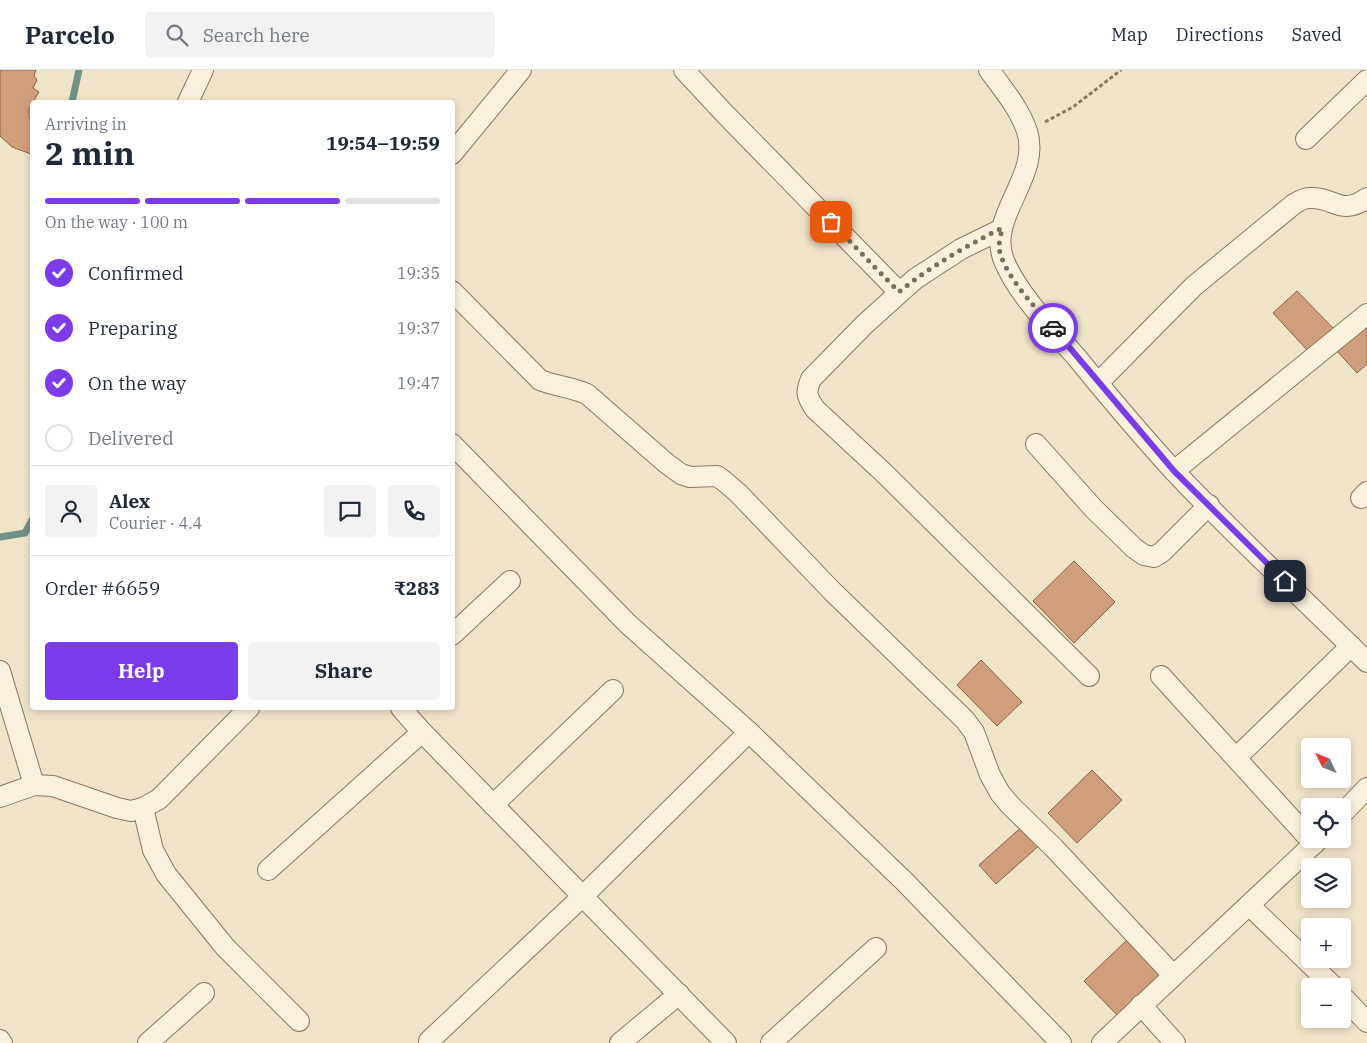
<!DOCTYPE html>
<meta charset="utf-8">
<style>
:root{--surface:#fff;--page:#f2f2f3;--text:#1f2937;--muted:#747a83;--line:#e0e1e3;--accent:#7c3aed}
body{margin:0;font-family:"IBM Plex Serif",serif;background:var(--page);color:var(--text);height:100vh;display:flex;flex-direction:column;font-size:19px;white-space:nowrap}
*{box-sizing:border-box;margin:0}
p{font-size:16px;color:var(--muted)}
.icon{flex:none;width:28px;height:28px;fill:none;stroke:currentColor;stroke-width:2;stroke-linecap:round;stroke-linejoin:round}
.map{position:relative;flex:1;overflow:hidden}
.side{position:absolute;left:30px;top:30px;width:425px;height:610px;display:flex;flex-direction:column;background:var(--surface);border-radius:5px;box-shadow:0 2px 8px #0003}
.side>*{flex:none}
.needle{width:32px;rotate:313deg}
.controls{position:absolute;left:1301px;top:668px;display:grid;gap:10px}
.controls a{display:grid;place-items:center;width:50px;height:50px;border-radius:5px;background:var(--surface);box-shadow:0 2px 8px #0003;font-size:25px}
.pin{position:absolute;display:grid;place-items:center;width:42px;height:42px;color:#fff;margin:-21px;border-radius:10px;box-shadow:0 2px 8px #0006}
.courier{position:absolute;display:grid;place-items:center;width:50px;height:50px;margin:-25px;border:4px solid #7c3aed;border-radius:50%;background:#fff;color:#222;box-shadow:0 1px 6px #0007}
.head em{font-style:normal;font-weight:800}
.head div{display:flex;flex-direction:column-reverse}
.head{display:flex;align-items:center;justify-content:space-between;height:85px;padding:0 15px}
h1{font-size:32px;font-weight:800;line-height:38px}
.bar{display:grid;grid-template-columns:repeat(4,1fr);gap:8px 5px;align-content:center;height:60px;padding:0 15px}
.bar i{height:6px;border-radius:4px;background:var(--line)}
.bar .current{background:var(--accent)}
.bar p{grid-column:span 4}
.line{display:flex;align-items:center;gap:12px;padding:0 15px;border-top:1px solid var(--line)}
.line div{flex:1}
.round{display:grid;place-items:center;flex:none;width:52px;height:52px;border-radius:5px;background:var(--page)}
ol{padding:0 15px;list-style:none}
li{display:flex;align-items:center;gap:15px;height:55px}
li p{margin-inline-start:auto}
li .icon{padding:5px;border-radius:50%;background:var(--accent);color:#fff;stroke-width:4}
li:last-child{color:var(--muted)}
li i{width:28px;height:28px;border:2px solid var(--line);border-radius:50%}
.action{display:flex;gap:10px;margin-top:auto;padding:10px 15px}
.action a{flex:1;height:58px;border-radius:5px;background:var(--accent);color:#fff;font-size:20px;font-weight:800;line-height:58px;text-align:center}
.action a+a{background:var(--page);color:var(--text)}
header{display:flex;align-items:center;gap:30px;box-sizing:border-box;height:70px;padding:0 25px;background:var(--surface);border-bottom:1px solid var(--line)}
header strong{font-size:24px}
nav{display:flex;gap:28px;margin-inline-start:auto;font-size:18px}
.search{width:350px;height:45px;background:var(--page);display:flex;align-items:center;gap:12px;box-sizing:border-box;padding:0 18px;border-radius:5px;color:var(--muted);font-size:19px}
.map>svg:first-child{display:block}
.lines{fill:none;stroke-linecap:round;stroke-linejoin:round}
.stream{stroke:#6f938a;stroke-width:7}
.building{fill:#cf9f7d;stroke:#8d5f41}
.street-casing{stroke:#8d765c;stroke-width:22}
.path{stroke:#8d765c;stroke-width:3;stroke-dasharray:4 2.5;stroke-linecap:butt}
.street{stroke:#faf1dc;stroke-width:20}
.done{stroke:#7c6e5b;stroke-width:5;stroke-dasharray:0 9}
.route{stroke:#7c3aed;stroke-width:6}
</style>
<header>
<strong>Parcelo</strong>
<div class="search"><svg class="icon" aria-label="search" viewBox="0 0 24 24"><circle cx="10" cy="10" r="6"/><path d="M15 15l6 6"/></svg>Search here</div>
<nav><a>Map</a><a>Directions</a><a>Saved</a></nav>
</header>
<div class="map">
<svg width="1367" height="973" viewBox="0 0 1367 973">
<rect width="100%" height="100%" fill="#f0e4c8"/>
<g class="lines">
<!-- stream -->
<g class="stream">
<polyline points="72,32 79,0"/>
<polyline points="0,467 25,463 32,450"/>
</g>
</g>
<!-- building -->
<g class="building">
<polygon points="0,0 36,0 34,6 37,10 33,18 39,22 29,39 29,47 32,52 31,84 12,77 0,66"/>
<polygon points="1297,221 1333,258 1308,281 1273,243"/>
<polygon points="1365,257 1367,259 1367,294 1357,303 1337,281"/>
<polygon points="1074,491 1115,532 1074,573 1033,531"/>
<polygon points="981,590 1022,632 997,656 957,615"/>
<polygon points="1092,700 1122,730 1077,773 1048,743"/>
<polygon points="1025,754 1042,773 996,814 979,795"/>
<polygon points="1129,868 1164,905 1119,947 1084,911"/>
</g>
<g class="lines">
<defs>
<g id="street">
<polyline points="684,0 725,44 899,222"/>
<path d="M989,0C1003,19 1019,38 1027,61C1042,108 984,148 1005,193C1020,227 1054,261 1078,289C1109,327 1141,365 1174,401C1236,467 1303,528 1367,592"/>
<polyline points="188,32 203,0"/>
<polyline points="1306,69 1367,10"/>
<polyline points="452,84 521,0"/>
<path d="M1002,159L961,179L915,209L865,254L811,309C805,323 807,327 815,339L885,404L1089,606"/>
<path d="M452,221L540,310C555,316 571,317 587,324L666,393L681,404L690,407L717,406L724,411L738,423L832,521L965,650L974,662L990,705L1000,723L1010,735L1054,778L1173,905"/>
<path d="M1098,313L1194,216L1294,134C1299,131 1304,128 1309,128C1335,126 1339,147 1367,128"/>
<polyline points="452,374 628,554 749,662 905,812 1061,973"/>
<polyline points="1036,374 1093,438 1134,478 1144,485 1154,487 1162,482 1209,435"/>
<polyline points="1174,401 1367,244"/>
<polyline points="1361,428 1367,422"/>
<polyline points="452,565 510,511"/>
<polyline points="0,601 34,715"/>
<polyline points="1161,606 1314,774"/>
<polyline points="401,638 422,662 726,973"/>
<polyline points="1236,688 1351,576"/>
<polyline points="0,727 34,715 53,716 117,738 131,741 143,738 159,729 172,716 249,638"/>
<polyline points="493,735 613,620"/>
<polyline points="143,738 153,780 166,804 225,877 299,951"/>
<polyline points="1342,744 1367,718"/>
<polyline points="268,800 422,662"/>
<polyline points="1249,835 1333,916"/>
<polyline points="1342,926 1367,952"/>
<polyline points="1141,935 1175,973"/>
<polyline points="0,970 2,973"/>
<polyline points="429,971 583,826 749,662"/>
<polyline points="148,973 204,923"/>
<polyline points="620,973 679,924"/>
<polyline points="771,973 876,878"/>
<polyline points="1102,973 1319,769"/>
</g>
</defs>
<!-- street casing -->
<use href="#street" class="street-casing"/>
<!-- path -->
<polyline class="path" points="1045,52 1073,37 1121,0"/>
<!-- street -->
<use href="#street" class="street"/>
</g>
<g class="lines">
<!-- done -->
<path class="done" d="M831,152L899,222C932,195 965,177 1002,158C1001,164 999,172 999,178C1003,204 1036,238 1053,258"/>
<!-- route -->
<polyline class="route" points="1053,258 1174,401 1285,511"/>
</g>
</svg>
<div class="controls">
<a><svg class="needle" viewBox="-14 -14 28 28"><path d="M0-13l5 13h-10z" fill="#e53935"/><path d="M0 13l5-13h-10z" fill="#747a83"/></svg></a>
<a><svg class="icon" aria-label="locate" viewBox="0 0 24 24"><circle cx="12" cy="12" r="6"/><path d="M12 2v4M12 18v4M2 12h4M18 12h4"/></svg></a>
<a><svg class="icon" aria-label="layers" viewBox="0 0 24 24"><path d="M12 4l9 5-9 5-9-5zM3 14l9 5 9-5"/></svg></a>
<a>+</a>
<a>−</a>
</div>
<div class="pin" style="left:831px;top:152px;background:#ea580c"><svg class="icon" aria-label="bag" viewBox="0 0 24 24"><path d="M5 8h14l-1 12H6zM9 8a3 3 0 0 1 6 0"/></svg></div>
<div class="pin" style="left:1285px;top:511px;background:#1f2937"><svg class="icon" aria-label="home" viewBox="0 0 24 24"><path d="M3 11l9-7 9 7M6 9v11h12V9"/></svg></div>
<div class="courier" style="left:1053px;top:258px"><svg class="icon" aria-label="car" viewBox="0 0 24 24"><path d="M5 17H2v-5l4-1 3-4h7l3 4 3 1v5h-3M9 17h6M6 11h13"/><circle cx="7" cy="17" r="2"/><circle cx="17" cy="17" r="2"/></svg></div>
<section class="side">
<div class="head"><div><h1>2 min</h1><p>Arriving in</p></div><em>19:54–19:59</em></div>
<div class="bar"><i class="current"></i><i class="current"></i><i class="current"></i><i></i><p>On the way · 100 m</p></div>
<ol>
<li><svg class="icon" aria-label="check" viewBox="0 0 24 24"><path d="M5 12l5 5 9-10"/></svg>Confirmed<p>19:35</p></li>
<li><svg class="icon" aria-label="check" viewBox="0 0 24 24"><path d="M5 12l5 5 9-10"/></svg>Preparing<p>19:37</p></li>
<li><svg class="icon" aria-label="check" viewBox="0 0 24 24"><path d="M5 12l5 5 9-10"/></svg>On the way<p>19:47</p></li>
<li><i></i>Delivered</li>
</ol>
<div class="line" style="height:90px"><a class="round"><svg class="icon" aria-label="person" viewBox="0 0 24 24"><circle cx="12" cy="8" r="4"/><path d="M4 21q1-7 8-7t8 7"/></svg></a><div><b>Alex</b><p>Courier · 4.4</p></div><a class="round"><svg class="icon" aria-label="chat" viewBox="0 0 24 24"><path d="M4 5h16v11H9l-5 4z"/></svg></a><a class="round"><svg class="icon" aria-label="phone" viewBox="0 0 24 24"><path d="M5 4h4l2 5-3 2q2 4 5 5l2-3 5 2v4C11 20 4 13 5 4z"/></svg></a></div>
<div class="line" style="height:65px"><div>Order #6659</div><b>₹283</b></div>
<div class="action"><a>Help</a><a>Share</a></div>
</section>
</div>
